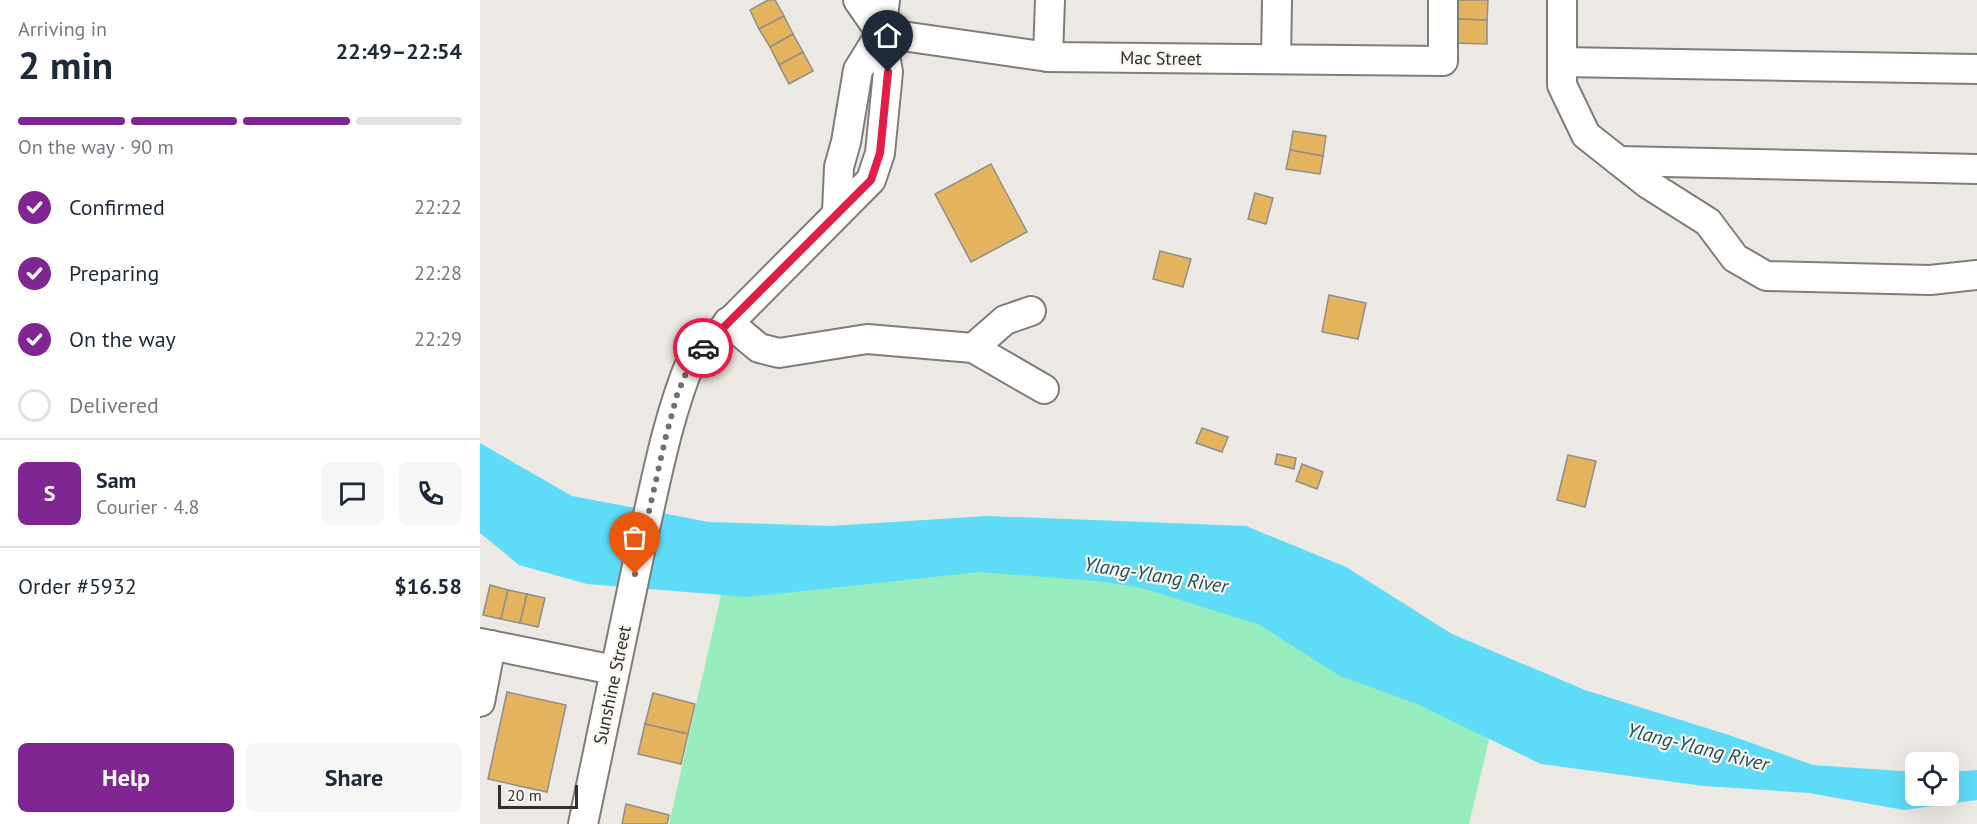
<!DOCTYPE html>
<meta charset="utf-8">
<style>
:root{--surface:#fff;--page:#f6f6f7;--text:#1f2937;--muted:#747a83;--line:#e0e1e3;--accent:#802693}
body{margin:0;font-family:"PT Sans",sans-serif;background:var(--page);color:var(--text);height:100vh;display:flex;flex-direction:column;font-size:22px;white-space:nowrap}
*{box-sizing:border-box;margin:0}
p{font-size:20px;color:var(--muted)}
.icon{flex:none;width:33px;height:33px;fill:none;stroke:currentColor;stroke-width:2;stroke-linecap:round;stroke-linejoin:round}
.map{position:relative;flex:1;overflow:hidden}
.sheet{display:flex;flex-direction:column;background:var(--surface);width:480px}
.sheet>*{flex:none}
.fabs{position:absolute;left:1425px;top:752px;display:grid;gap:12px}
.fabs a{display:grid;place-items:center;width:54px;height:54px;border-radius:9px;background:var(--surface);box-shadow:0 6px 24px #0002;font-size:30px}
.scale{position:absolute;left:18px;bottom:15px;width:80px;box-sizing:border-box;padding-left:6px;border:3px solid #31302e;border-top:0;font-size:16px;line-height:21px;white-space:nowrap;color:#31302e;-webkit-text-stroke:4px #f9f6f0;paint-order:stroke}
.pin{position:absolute;display:grid;place-items:center;width:51px;height:51px;color:#fff;margin:-62px -26px;border-radius:50% 50% 50% 0;rotate:-45deg;box-shadow:0 0 6px #0007}
.pin .icon{rotate:45deg}
.courier{position:absolute;display:grid;place-items:center;width:60px;height:60px;margin:-30px;border:4px solid #e11d48;border-radius:50%;background:#fff;color:#222;box-shadow:0 2px 8px #0007}
.overview em{font-style:normal;font-weight:700}
.overview div{display:flex;flex-direction:column-reverse}
.overview{display:flex;align-items:center;justify-content:space-between;height:102px;padding:0 18px}
h1{font-size:39px;font-weight:700;line-height:45px}
.bar{display:grid;grid-template-columns:repeat(4,1fr);gap:9px 6px;align-content:center;height:72px;padding:0 18px}
.bar i{height:8px;border-radius:4px;background:var(--line)}
.bar .current{background:var(--accent)}
.bar p{grid-column:span 4}
.line{display:flex;align-items:center;gap:15px;padding:0 18px;border-top:2px solid var(--line)}
.line div{flex:1}
.round{display:grid;place-items:center;flex:none;width:63px;height:63px;border-radius:9px;background:var(--page)}
ol{padding:0 18px;list-style:none}
li{display:flex;align-items:center;gap:18px;height:66px}
li p{margin-inline-start:auto}
li .icon{padding:6px;border-radius:50%;background:var(--accent);color:#fff;stroke-width:4}
li:last-child{color:var(--muted)}
li i{width:33px;height:33px;border:3px solid var(--line);border-radius:50%}
.primary-button{display:flex;gap:12px;margin-top:auto;padding:12px 18px}
.primary-button a{flex:1;height:69px;border-radius:9px;background:var(--accent);color:#fff;font-size:24px;font-weight:700;line-height:69px;text-align:center}
.primary-button a+a{background:var(--page);color:var(--text)}
main{display:flex;flex:1;min-height:0}
.map>svg:first-child{display:block}
.green{fill:#96ecbc}
.water{fill:#5edcf7}
.building{fill:#e3b35e;stroke:#908d88;stroke-width:1.5}
.lines{fill:none;stroke-linecap:round;stroke-linejoin:round}
.street-casing{stroke:#807d79;stroke-width:32}
.street{stroke:#fff;stroke-width:28}
.done{stroke:#72706d;stroke-width:6;stroke-dasharray:0 10.8}
.route{stroke:#e11d48;stroke-width:8}
.labels{text-anchor:middle;dominant-baseline:central;stroke-width:4.5;stroke-linejoin:round;paint-order:stroke}
.street-label{font-size:18px;fill:#31302e;stroke:#f9f6f0}
.water-label{font-size:20px;font-style:italic;fill:#1a515c;stroke:#f9f6f0}
</style>
<main>
<section class="sheet">
<div class="overview"><div><h1>2 min</h1><p>Arriving in</p></div><em>22:49–22:54</em></div>
<div class="bar"><i class="current"></i><i class="current"></i><i class="current"></i><i></i><p>On the way · 90 m</p></div>
<ol>
<li><svg class="icon" aria-label="check" viewBox="0 0 24 24"><path d="M5 12l5 5 9-10"/></svg>Confirmed<p>22:22</p></li>
<li><svg class="icon" aria-label="check" viewBox="0 0 24 24"><path d="M5 12l5 5 9-10"/></svg>Preparing<p>22:28</p></li>
<li><svg class="icon" aria-label="check" viewBox="0 0 24 24"><path d="M5 12l5 5 9-10"/></svg>On the way<p>22:29</p></li>
<li><i></i>Delivered</li>
</ol>
<div class="line" style="height:108px"><b class="round" style="background:var(--accent);color:#fff">S</b><div><b>Sam</b><p>Courier · 4.8</p></div><a class="round"><svg class="icon" aria-label="chat" viewBox="0 0 24 24"><path d="M4 5h16v11H9l-5 4z"/></svg></a><a class="round"><svg class="icon" aria-label="phone" viewBox="0 0 24 24"><path d="M5 4h4l2 5-3 2q2 4 5 5l2-3 5 2v4C11 20 4 13 5 4z"/></svg></a></div>
<div class="line" style="height:78px"><div>Order #5932</div><b>$16.58</b></div>
<div class="primary-button"><a>Help</a><a>Share</a></div>
</section>
<div class="map">
<svg width="1497" height="824" viewBox="0 0 1497 824">
<rect width="100%" height="100%" fill="#ece8e3"/>
<!-- green -->
<polygon class="green" points="694,546 1024,677 989,824 189,824 248,564"/>
<!-- water -->
<polygon class="water" points="0,443 92,496 229,522 350,526 507,516 766,526 866,567 972,634 1105,690 1252,736 1333,765 1435,772 1436,795 1468,795 1469,772 1497,770 1497,800 1424,810 1329,793 1224,786 1061,764 937,704 860,676 780,625 662,588 617,581 499,572 268,597 107,584 39,565 0,533"/>
<!-- building -->
<g class="building">
<polygon points="288,0 295,0 304,16 279,29 270,10"/>
<polygon points="974,0 1008,0 1007,20 973,19"/>
<polygon points="304,16 313,34 290,47 279,29"/>
<polygon points="973,19 1007,20 1007,44 973,43"/>
<polygon points="313,34 323,52 299,65 290,47"/>
<polygon points="323,52 333,71 309,84 299,65"/>
<polygon points="813,131 846,136 843,156 810,150"/>
<polygon points="810,150 843,156 840,174 806,169"/>
<polygon points="511,164 547,232 491,262 455,194"/>
<polygon points="775,193 793,198 786,224 768,219"/>
<polygon points="680,251 711,259 703,287 673,279"/>
<polygon points="849,295 886,303 878,339 842,332"/>
<polygon points="722,428 748,437 742,452 716,443"/>
<polygon points="797,454 816,458 814,469 795,464"/>
<polygon points="1088,455 1116,461 1105,507 1077,500"/>
<polygon points="822,464 843,472 837,489 816,481"/>
<polygon points="10,585 28,590 21,619 3,615"/>
<polygon points="28,590 47,594 40,623 21,619"/>
<polygon points="47,594 65,598 58,627 40,623"/>
<polygon points="27,692 86,705 67,792 8,779"/>
<polygon points="173,693 215,704 208,734 165,724"/>
<polygon points="165,724 208,734 201,764 158,754"/>
<polygon points="146,804 189,815 187,824 142,824"/>
</g>
<g class="lines">
<defs>
<g id="street">
<polyline points="378,0 401,33"/>
<polyline points="1082,0 1082,85 1106,135 1168,184 1228,222 1255,258 1286,276 1450,280 1497,275"/>
<polyline points="401,33 568,57 963,61 963,0"/>
<polyline points="568,57 570,0"/>
<polyline points="796,59 797,0"/>
<polyline points="1082,62 1497,69"/>
<polyline points="1139,161 1497,169"/>
<polyline points="357,212 359,167 366,142 378,70 401,33"/>
<polyline points="248,322 279,348 299,353 387,339 493,348 564,389"/>
<polyline points="493,348 525,320 551,311"/>
<polyline points="0,643 134,670"/>
<polyline points="0,702 11,645"/>
<path d="M103,824C122,730 142,636 162,542C176,481 187,419 211,361L391,180L400,153L408,72L401,33L405,0"/>
</g>
</defs>
<!-- street casing -->
<use href="#street" class="street-casing"/>
<!-- street -->
<use href="#street" class="street"/>
</g>
<g class="lines">
<!-- done -->
<polyline class="done" points="155,574 185,440 197,395 211,361 223,348"/>
<!-- route -->
<polyline class="route" points="223,348 391,180 400,153 408,72"/>
</g>
<g class="labels">
<!-- street labels -->
<g class="street-label">
<text transform="translate(681 58) rotate(1)">Mac Street</text>
<text transform="translate(132 685) rotate(-78)">Sunshine Street</text>
</g>
<!-- water labels -->
<g class="water-label">
<text transform="translate(676 575) rotate(9)">Ylang-Ylang River</text>
<text transform="translate(1218 747) rotate(14)">Ylang-Ylang River</text>
</g>
</g>
</svg>
<div class="fabs">
<a><svg class="icon" aria-label="locate" viewBox="0 0 24 24"><circle cx="12" cy="12" r="6"/><path d="M12 2v4M12 18v4M2 12h4M18 12h4"/></svg></a>
</div>
<div class="scale">20 m</div>
<div class="pin" style="left:155px;top:574px;background:#ea580c"><svg class="icon" aria-label="bag" viewBox="0 0 24 24"><path d="M5 8h14l-1 12H6zM9 8a3 3 0 0 1 6 0"/></svg></div>
<div class="pin" style="left:408px;top:72px;background:#1f2937"><svg class="icon" aria-label="home" viewBox="0 0 24 24"><path d="M3 11l9-7 9 7M6 9v11h12V9"/></svg></div>
<div class="courier" style="left:223px;top:348px"><svg class="icon" aria-label="car" viewBox="0 0 24 24"><path d="M5 17H2v-5l4-1 3-4h7l3 4 3 1v5h-3M9 17h6M6 11h13"/><circle cx="7" cy="17" r="2"/><circle cx="17" cy="17" r="2"/></svg></div>
</div>
</main>
